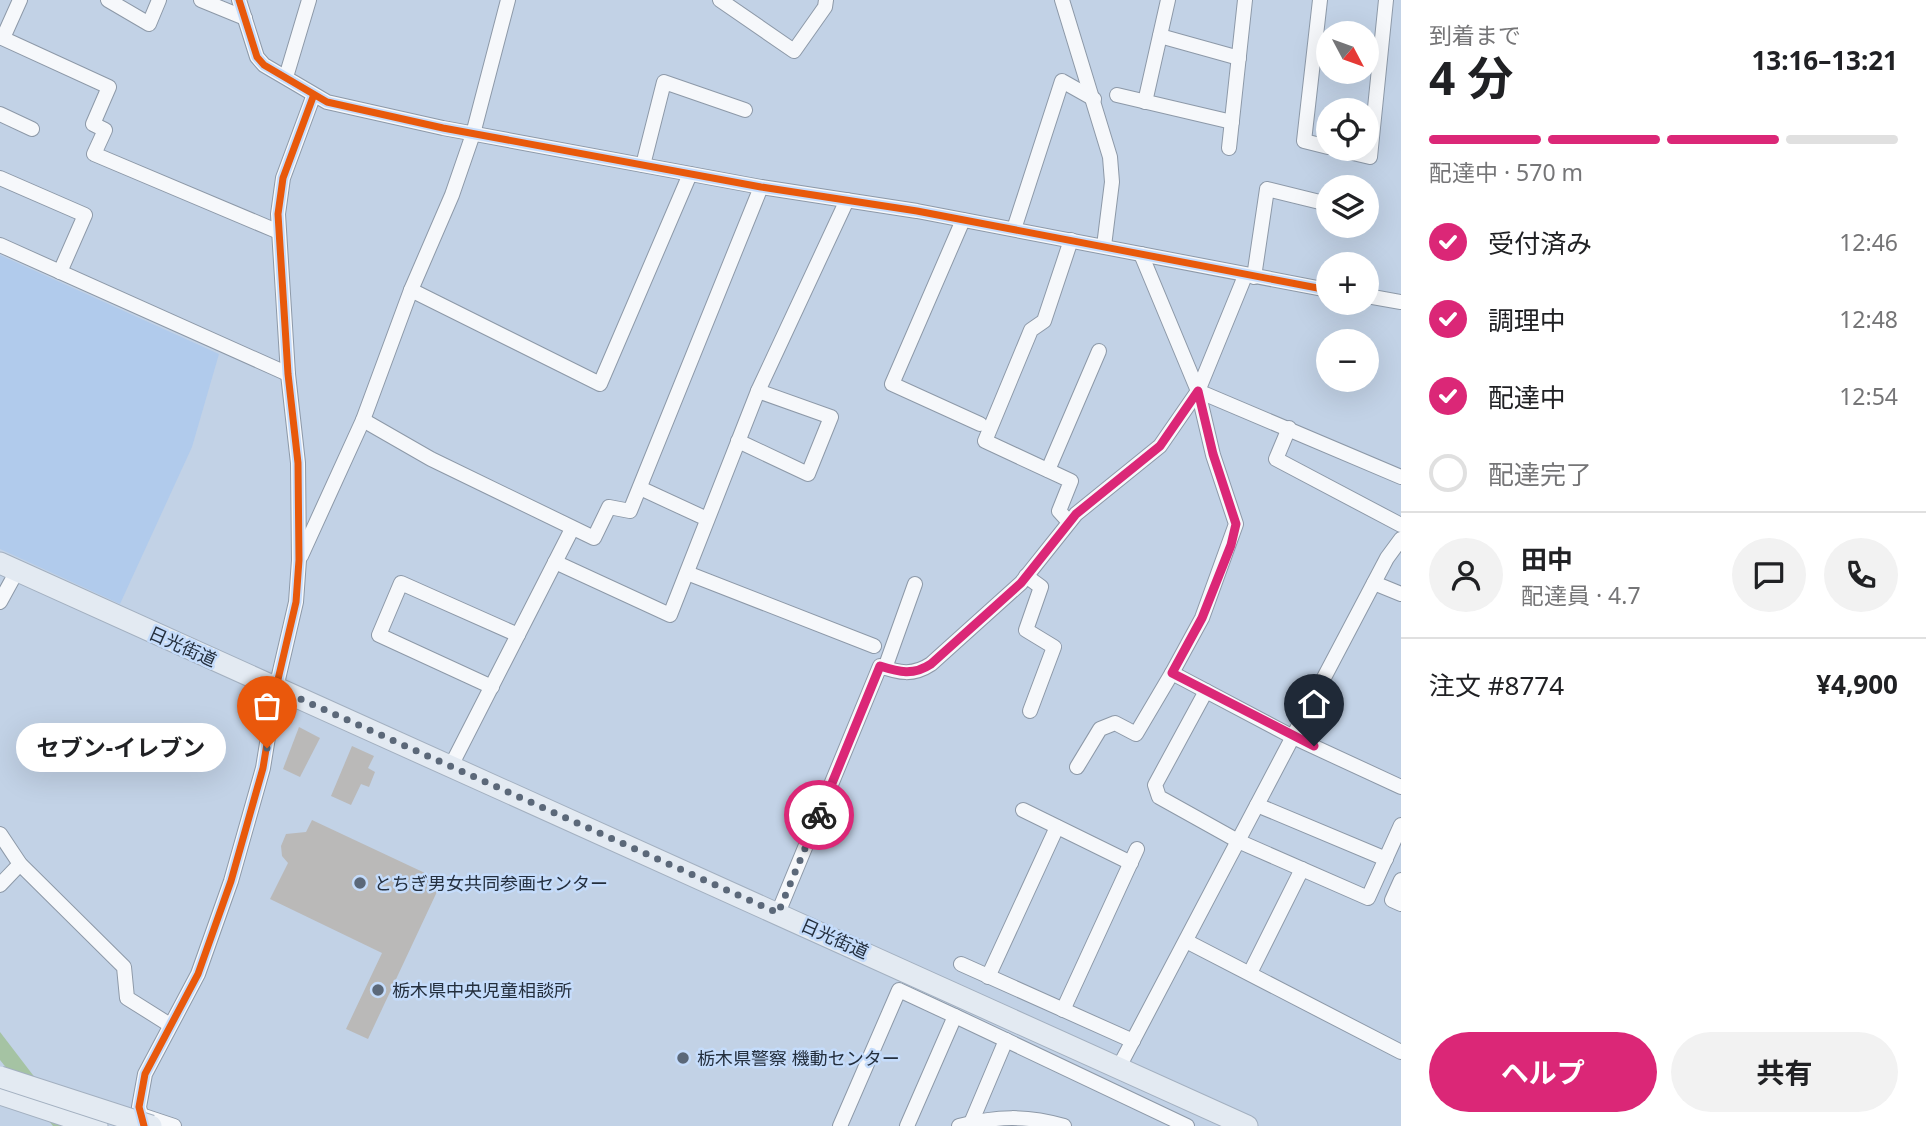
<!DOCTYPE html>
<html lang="ja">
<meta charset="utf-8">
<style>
:root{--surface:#fff;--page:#f2f2f2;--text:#202124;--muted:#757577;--line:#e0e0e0;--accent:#db2777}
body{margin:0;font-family:"Noto Sans","Noto Sans JP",sans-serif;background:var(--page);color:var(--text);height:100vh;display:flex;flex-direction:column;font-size:26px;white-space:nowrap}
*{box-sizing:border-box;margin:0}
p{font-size:23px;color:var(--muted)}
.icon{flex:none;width:38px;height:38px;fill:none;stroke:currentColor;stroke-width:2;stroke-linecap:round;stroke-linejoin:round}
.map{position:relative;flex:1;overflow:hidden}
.drawer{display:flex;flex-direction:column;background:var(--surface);width:525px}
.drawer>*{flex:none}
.needle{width:46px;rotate:131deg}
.fabs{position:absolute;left:1316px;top:21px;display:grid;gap:14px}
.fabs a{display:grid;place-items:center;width:63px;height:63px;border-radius:50%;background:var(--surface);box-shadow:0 7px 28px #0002;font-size:35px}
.pin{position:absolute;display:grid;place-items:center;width:60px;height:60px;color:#fff;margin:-72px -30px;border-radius:50% 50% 50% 0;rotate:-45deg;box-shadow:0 0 7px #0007}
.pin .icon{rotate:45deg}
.courier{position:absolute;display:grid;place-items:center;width:70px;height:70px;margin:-35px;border:5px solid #db2777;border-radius:50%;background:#fff;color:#222;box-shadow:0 2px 9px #0007}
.bubble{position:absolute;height:49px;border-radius:24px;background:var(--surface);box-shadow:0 7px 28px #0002;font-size:23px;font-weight:700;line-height:49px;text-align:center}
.headline em{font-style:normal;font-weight:700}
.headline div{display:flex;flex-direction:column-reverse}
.headline{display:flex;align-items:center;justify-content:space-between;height:119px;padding:0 28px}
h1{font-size:46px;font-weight:700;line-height:52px}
.bar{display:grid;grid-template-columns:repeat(4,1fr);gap:10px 7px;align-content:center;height:84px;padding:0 28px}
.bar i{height:9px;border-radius:5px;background:var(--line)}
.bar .active{background:var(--accent)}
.bar p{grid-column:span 4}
.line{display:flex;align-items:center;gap:18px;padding:0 28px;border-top:2px solid var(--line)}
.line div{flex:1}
.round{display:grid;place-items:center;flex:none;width:74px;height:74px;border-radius:37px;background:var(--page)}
ol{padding:0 28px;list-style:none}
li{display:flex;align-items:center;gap:21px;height:77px}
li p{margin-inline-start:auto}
li .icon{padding:7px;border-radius:50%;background:var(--accent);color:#fff;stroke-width:4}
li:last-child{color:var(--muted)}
li i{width:38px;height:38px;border:4px solid var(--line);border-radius:50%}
.primary-button{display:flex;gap:14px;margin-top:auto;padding:14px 28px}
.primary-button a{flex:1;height:80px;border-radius:42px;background:var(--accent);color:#fff;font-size:28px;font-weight:700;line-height:80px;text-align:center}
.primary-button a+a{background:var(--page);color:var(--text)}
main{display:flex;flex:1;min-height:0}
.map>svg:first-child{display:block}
.built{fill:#b1cbec}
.water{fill:#a5c3a3}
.building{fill:#bab9b8}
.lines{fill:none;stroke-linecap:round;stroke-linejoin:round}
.minor-casing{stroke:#8d99a8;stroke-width:16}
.highway-casing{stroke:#a3b0c0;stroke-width:23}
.minor{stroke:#f6f8fb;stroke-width:14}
.highway{stroke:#e3eaf2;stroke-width:21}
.highway-bridge-casing{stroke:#a3b0c0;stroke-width:23;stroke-linecap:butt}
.highway-bridge{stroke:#e3eaf2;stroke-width:21}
.cycleway-casing{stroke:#c5dcfb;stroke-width:11}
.cycleway{stroke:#e8590c;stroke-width:7}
.done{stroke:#5b6879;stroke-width:7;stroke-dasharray:0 12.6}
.route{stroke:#db2777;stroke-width:9}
.poi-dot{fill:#5b6879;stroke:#c5dcfb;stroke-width:2.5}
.labels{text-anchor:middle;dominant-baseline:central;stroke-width:5;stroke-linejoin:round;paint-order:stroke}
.street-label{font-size:18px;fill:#242f3e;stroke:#c5dcfb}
.poi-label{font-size:18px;fill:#242f3e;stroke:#c5dcfb;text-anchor:start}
</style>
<main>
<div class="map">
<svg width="1401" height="1126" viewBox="0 0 1401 1126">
<rect width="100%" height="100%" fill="#c2d2e6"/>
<!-- built -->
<polygon class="built" points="0,255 219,354 192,447 120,604 0,549"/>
<!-- water -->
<polygon class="water" points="0,1032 72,1126 53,1126 0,1060"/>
<!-- building -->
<g class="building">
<polygon points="299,727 320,738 300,777 283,769"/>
<polygon points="352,746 374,756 368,768 375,772 369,787 361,784 351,805 331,796"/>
<polygon points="312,820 442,881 368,1039 346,1029 382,953 270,899 288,863 282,856 281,846 286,834 306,832"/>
</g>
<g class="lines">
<defs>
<g id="minor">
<polyline points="108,0 149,24 159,0"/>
<polyline points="201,0 245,18"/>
<polyline points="239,0 257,57 264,65 327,102 443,128 761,187 917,211 1328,290"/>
<polyline points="720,0 794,51 825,7 826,0"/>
<polyline points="1062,0 1110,157 1112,182 1104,246"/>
<polyline points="1320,0 1304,141 1328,147"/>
<polyline points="1160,36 1239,58"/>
<polyline points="0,37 109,87 93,124 105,130 94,154 279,232"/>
<polyline points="3,38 20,0"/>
<polyline points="286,77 309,0"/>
<polyline points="1117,95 1232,122"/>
<polyline points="1145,102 1168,0"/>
<polyline points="0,114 32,129"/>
<polyline points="1229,148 1245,0"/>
<polyline points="1336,149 1370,157 1386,0"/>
<polyline points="643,165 664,82 745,110"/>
<polyline points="0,178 85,215 60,272"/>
<polyline points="963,220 892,384 980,424"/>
<polyline points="1014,229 1062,81 1094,99"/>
<polyline points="0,245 288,374"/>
<polyline points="1141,254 1198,391 1213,455 1236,524 1202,618 1172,673 1293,737 1401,787"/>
<polyline points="1254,277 1267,189 1328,204"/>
<polyline points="411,290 600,384 690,174"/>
<polyline points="1367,296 1401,302"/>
<polyline points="1198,391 1401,477"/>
<polyline points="363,420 431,459 594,538 609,507 630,511 761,187"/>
<polyline points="1289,428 1276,459 1401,525"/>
<polyline points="738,441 808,474 831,417 758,391"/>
<polyline points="1048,470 1099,351"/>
<polyline points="640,488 707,519"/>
<polyline points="1069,522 1059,511 1071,481 985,441 1031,330 1044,321 1071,240"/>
<polyline points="301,556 363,420 411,290 452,195 473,134 508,0"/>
<polyline points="555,562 670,615 758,391 847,200"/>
<polyline points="687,573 874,646"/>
<polyline points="1026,576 1041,587 1026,630 1054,647 1030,711"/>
<polyline points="1374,583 1401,594"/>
<polyline points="0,602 17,571"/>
<polyline points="885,668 915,584"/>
<polyline points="492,687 379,635 401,583 518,635"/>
<polyline points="1206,691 1155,785 1159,797 1238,841 1368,898 1401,825"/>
<polyline points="452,764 572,529"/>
<polyline points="1077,767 1100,729 1115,723 1136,734 1172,673"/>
<polyline points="1257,805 1386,859"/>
<polyline points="1023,810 1131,863"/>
<polyline points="0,834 20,864 124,967 127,998 170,1025"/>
<polyline points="1401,880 1392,900 1401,904"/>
<polyline points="0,885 20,864"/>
<path d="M778,913L880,666C899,673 913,676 931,664L1021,583L1076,514L1160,446L1198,391L1245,276"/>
<polyline points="1186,941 1401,1052"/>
<polyline points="961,964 1133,1041"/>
<polyline points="1250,973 1302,869"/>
<polyline points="988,977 1057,827"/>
<polyline points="1063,1010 1137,849"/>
<polyline points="955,1016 1187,1126"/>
<polyline points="1119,1067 1387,558 1401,539"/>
<polyline points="144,1116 174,1126"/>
<polyline points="971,1123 1006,1040"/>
<polyline points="144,1126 139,1107 145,1074 198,974 231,881 263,768 276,688 296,602 299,560 298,463 288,374 278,214 283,178 313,97"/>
<polyline points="840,1126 899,990 955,1016 907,1126"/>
<path d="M959,1126C996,1116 1027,1115 1064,1126"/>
</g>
<g id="highway">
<polyline points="0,563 1247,1126"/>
<polyline points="0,1094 97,1126"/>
</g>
</defs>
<!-- minor casing -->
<use href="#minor" class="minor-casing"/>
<!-- highway casing -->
<use href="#highway" class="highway-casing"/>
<!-- minor -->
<use href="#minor" class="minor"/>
<!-- highway -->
<use href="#highway" class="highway"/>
<defs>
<polyline id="highway-bridge" points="0,1077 151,1126"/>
</defs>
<!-- highway-bridge casing -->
<use href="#highway-bridge" class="highway-bridge-casing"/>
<!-- highway-bridge -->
<use href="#highway-bridge" class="highway-bridge"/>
<defs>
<g id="cycleway">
<polyline points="239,0 257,57 264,65 327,102 443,128 761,187 917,211 1328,290"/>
<polyline points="144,1126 139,1107 145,1074 198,974 231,881 263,768 276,688 296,602 299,560 298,463 288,374 278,214 283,178 313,97"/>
</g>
</defs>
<!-- cycleway casing -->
<use href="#cycleway" class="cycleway-casing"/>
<!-- cycleway -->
<use href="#cycleway" class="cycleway"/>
</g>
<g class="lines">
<!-- done -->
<polyline class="done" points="267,748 276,688 778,913 819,815"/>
<!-- route -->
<path class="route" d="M819,815L880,666C899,672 913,676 931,664L1021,583L1076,514L1160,446L1198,391L1213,454L1236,524L1231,545L1202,618L1172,673L1314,746"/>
</g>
<!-- markers -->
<g class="poi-dot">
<circle cx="360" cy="883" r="7"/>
<circle cx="378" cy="990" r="7"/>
<circle cx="683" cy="1058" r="7"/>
</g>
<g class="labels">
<!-- street labels -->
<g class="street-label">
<text transform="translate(183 646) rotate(24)">日光街道</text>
<text transform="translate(835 938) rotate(24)">日光街道</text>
</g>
<!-- poi labels -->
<g class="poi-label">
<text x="374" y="883">とちぎ男女共同参画センター</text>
<text x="392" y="990">栃木県中央児童相談所</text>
<text x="697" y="1058">栃木県警察 機動センター</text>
</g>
</g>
</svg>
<div class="fabs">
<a><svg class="needle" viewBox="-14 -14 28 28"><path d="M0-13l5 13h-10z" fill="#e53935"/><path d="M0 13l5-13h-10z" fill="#757577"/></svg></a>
<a><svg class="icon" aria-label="locate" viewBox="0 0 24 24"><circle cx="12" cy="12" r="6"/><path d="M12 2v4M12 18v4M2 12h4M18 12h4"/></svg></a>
<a><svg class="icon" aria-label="layers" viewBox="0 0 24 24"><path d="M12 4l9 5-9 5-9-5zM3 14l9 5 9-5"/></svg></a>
<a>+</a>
<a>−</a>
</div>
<div class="pin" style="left:267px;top:748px;background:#ea580c"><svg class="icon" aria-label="bag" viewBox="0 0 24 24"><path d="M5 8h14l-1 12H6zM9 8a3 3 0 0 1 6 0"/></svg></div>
<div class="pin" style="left:1314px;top:746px;background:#1f2937"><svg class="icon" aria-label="home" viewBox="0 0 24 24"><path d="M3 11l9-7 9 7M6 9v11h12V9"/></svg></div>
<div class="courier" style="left:819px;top:815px"><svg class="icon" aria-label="bike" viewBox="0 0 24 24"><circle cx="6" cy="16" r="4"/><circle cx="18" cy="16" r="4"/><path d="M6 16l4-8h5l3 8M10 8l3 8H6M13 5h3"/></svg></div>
<div class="bubble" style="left:16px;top:723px;width:210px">セブン-イレブン</div>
</div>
<section class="drawer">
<div class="headline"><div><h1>4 分</h1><p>到着まで</p></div><em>13:16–13:21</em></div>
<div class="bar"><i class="active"></i><i class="active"></i><i class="active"></i><i></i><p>配達中 · 570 m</p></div>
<ol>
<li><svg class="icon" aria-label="check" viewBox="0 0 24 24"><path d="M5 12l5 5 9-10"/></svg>受付済み<p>12:46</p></li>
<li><svg class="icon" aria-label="check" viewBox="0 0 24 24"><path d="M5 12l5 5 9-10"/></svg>調理中<p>12:48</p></li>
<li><svg class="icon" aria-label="check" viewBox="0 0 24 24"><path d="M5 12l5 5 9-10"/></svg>配達中<p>12:54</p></li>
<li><i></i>配達完了</li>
</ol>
<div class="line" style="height:126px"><a class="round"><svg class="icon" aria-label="person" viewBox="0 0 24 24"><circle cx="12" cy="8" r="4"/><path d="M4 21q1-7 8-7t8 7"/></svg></a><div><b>田中</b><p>配達員 · 4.7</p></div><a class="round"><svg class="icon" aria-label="chat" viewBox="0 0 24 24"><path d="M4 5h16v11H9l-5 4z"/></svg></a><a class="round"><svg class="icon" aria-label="phone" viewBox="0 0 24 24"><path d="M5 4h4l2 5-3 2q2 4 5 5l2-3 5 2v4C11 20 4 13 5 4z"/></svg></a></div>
<div class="line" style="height:91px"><div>注文 #8774</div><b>¥4,900</b></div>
<div class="primary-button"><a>ヘルプ</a><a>共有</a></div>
</section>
</main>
